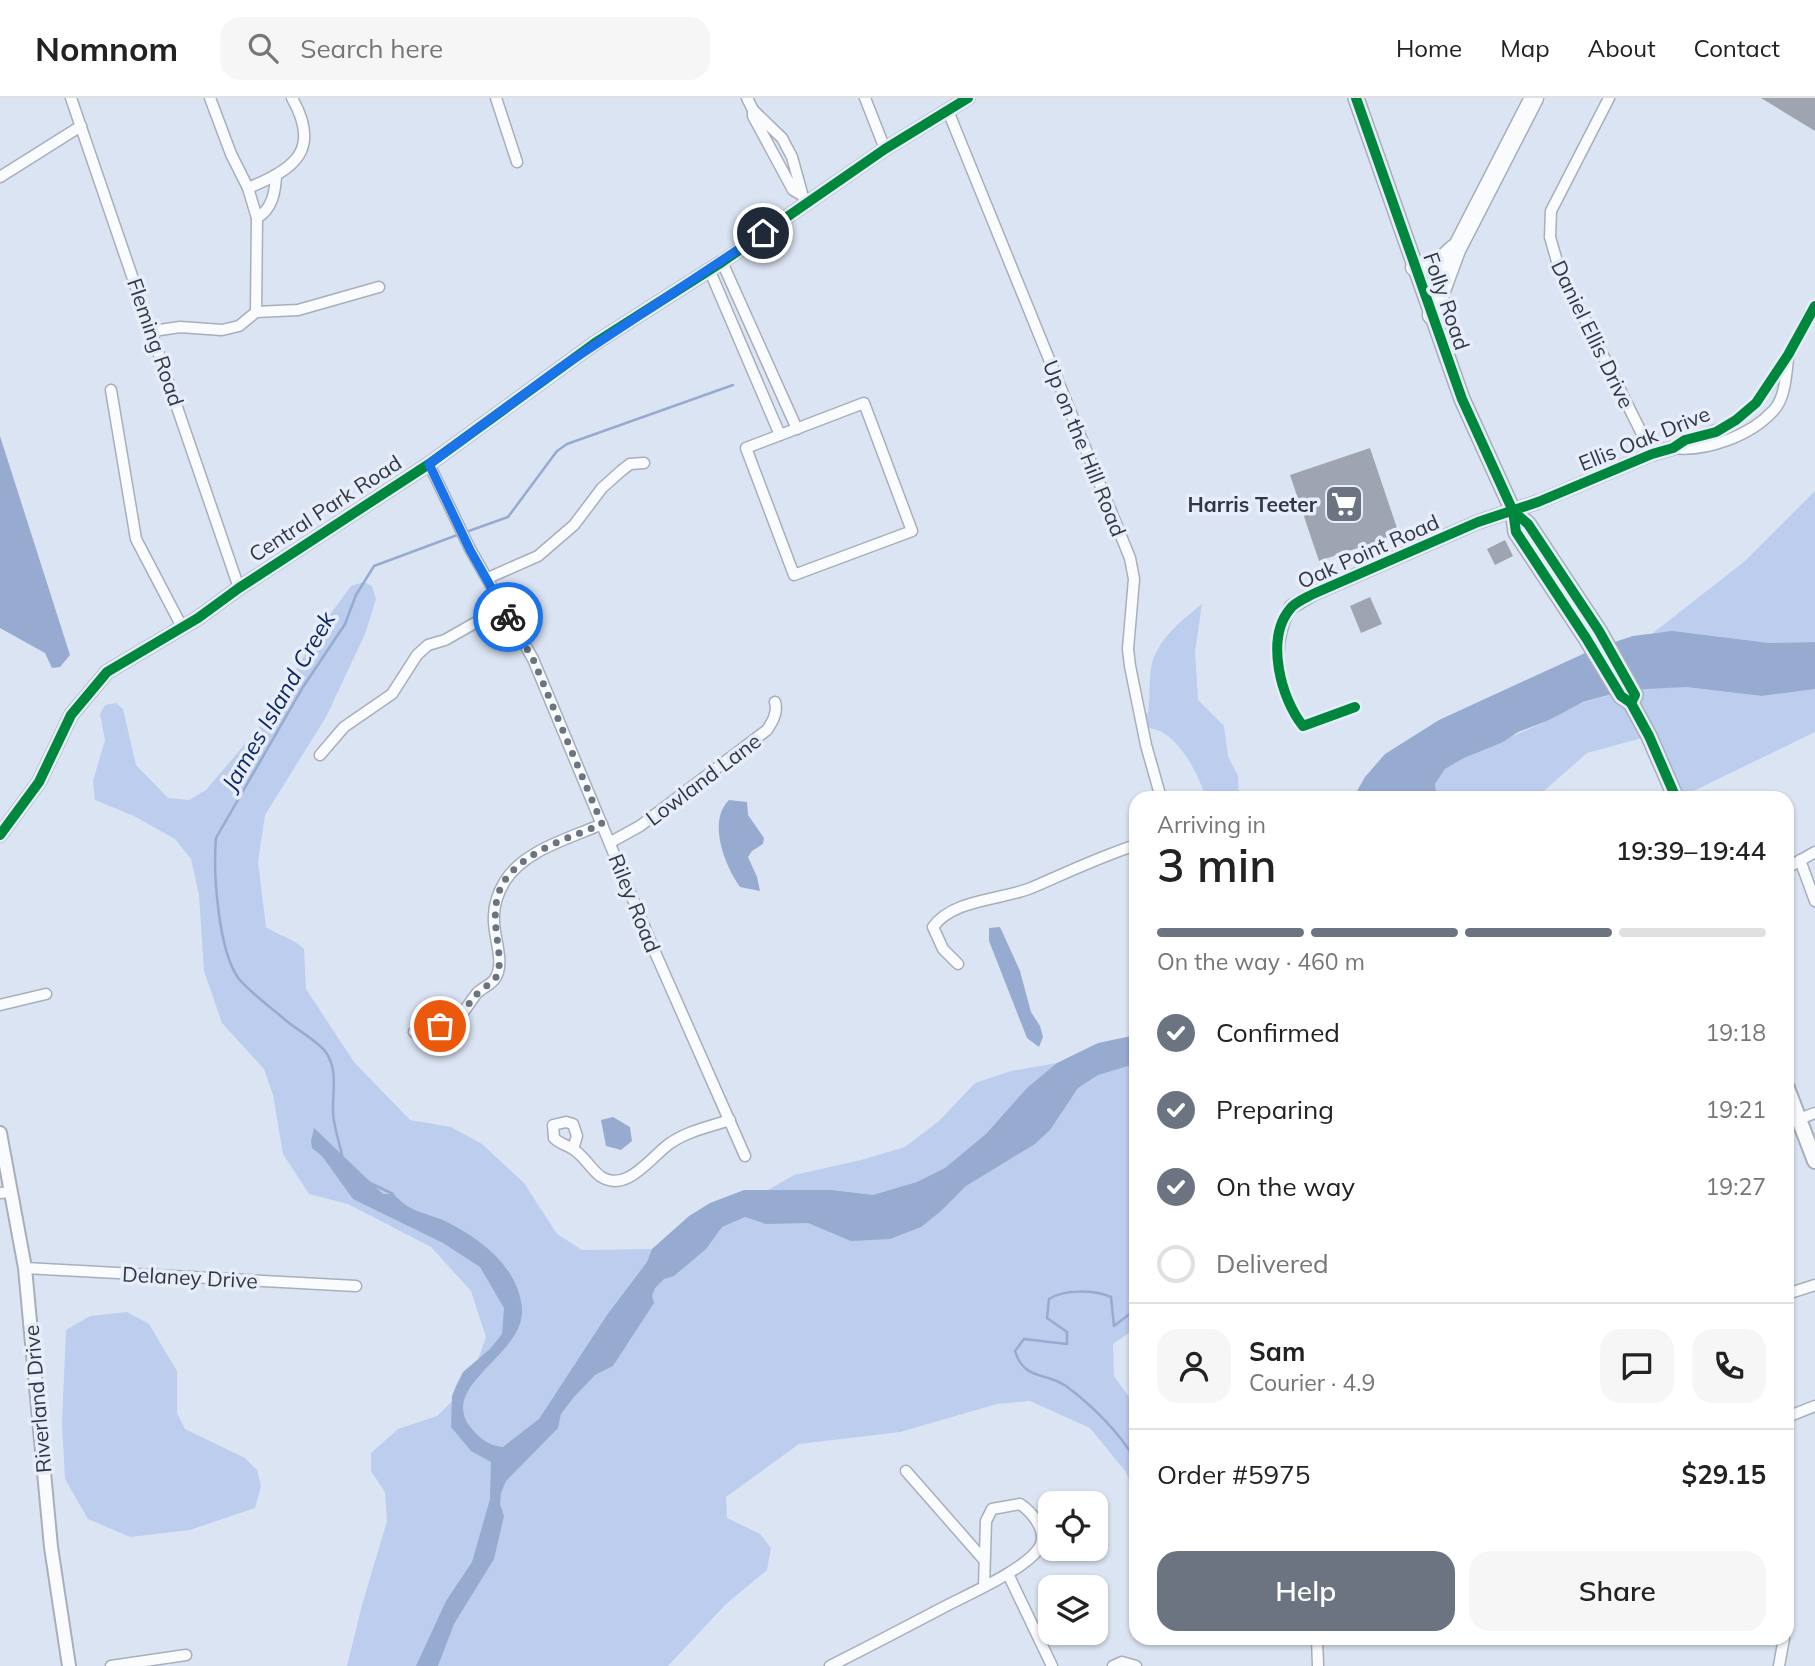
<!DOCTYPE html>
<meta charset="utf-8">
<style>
:root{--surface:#fff;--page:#f6f6f6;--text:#222;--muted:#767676;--line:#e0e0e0;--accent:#6d7481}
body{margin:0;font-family:Mulish,sans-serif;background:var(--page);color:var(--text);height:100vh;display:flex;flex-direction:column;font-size:26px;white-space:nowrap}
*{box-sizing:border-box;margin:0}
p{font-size:23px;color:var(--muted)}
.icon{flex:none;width:38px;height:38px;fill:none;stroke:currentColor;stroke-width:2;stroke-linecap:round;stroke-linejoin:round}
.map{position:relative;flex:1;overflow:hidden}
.side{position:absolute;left:1129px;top:693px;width:665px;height:854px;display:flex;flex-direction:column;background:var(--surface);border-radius:21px;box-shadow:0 2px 5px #0004}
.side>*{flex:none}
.controls{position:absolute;left:1038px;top:1393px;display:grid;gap:14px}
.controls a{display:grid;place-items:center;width:70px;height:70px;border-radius:14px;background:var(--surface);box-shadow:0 2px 5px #0004;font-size:35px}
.pin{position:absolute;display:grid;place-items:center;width:60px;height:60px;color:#fff;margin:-30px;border:4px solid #fff;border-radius:50%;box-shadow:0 2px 7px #0007}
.courier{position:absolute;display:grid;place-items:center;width:70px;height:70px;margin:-35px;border:5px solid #1a73e8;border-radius:50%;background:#fff;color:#222;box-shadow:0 2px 9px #0007}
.summary em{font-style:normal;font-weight:600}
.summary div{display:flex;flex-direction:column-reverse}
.summary{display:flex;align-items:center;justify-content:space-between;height:119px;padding:0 28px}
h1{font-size:46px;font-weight:600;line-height:52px}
.bar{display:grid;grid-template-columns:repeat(4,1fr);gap:10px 7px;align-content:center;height:84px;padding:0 28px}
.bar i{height:9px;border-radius:5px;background:var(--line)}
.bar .active{background:var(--accent)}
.bar p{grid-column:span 4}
.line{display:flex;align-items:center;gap:18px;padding:0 28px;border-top:2px solid var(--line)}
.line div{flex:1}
.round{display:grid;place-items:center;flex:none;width:74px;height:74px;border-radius:21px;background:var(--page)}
ol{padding:0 28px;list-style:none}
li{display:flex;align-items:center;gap:21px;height:77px}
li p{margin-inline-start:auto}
li .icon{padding:7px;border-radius:50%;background:var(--accent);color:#fff;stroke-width:4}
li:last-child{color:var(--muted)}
li i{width:38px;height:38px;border:4px solid var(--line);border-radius:50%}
.cta{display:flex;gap:14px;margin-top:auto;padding:14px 28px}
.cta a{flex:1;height:80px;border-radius:21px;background:var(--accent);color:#fff;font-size:28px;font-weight:600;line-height:80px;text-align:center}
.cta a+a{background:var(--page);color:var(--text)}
header{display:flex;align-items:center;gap:42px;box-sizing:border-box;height:98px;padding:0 35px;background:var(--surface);border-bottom:2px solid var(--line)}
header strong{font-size:33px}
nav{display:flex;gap:38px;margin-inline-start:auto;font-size:24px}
.search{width:490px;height:63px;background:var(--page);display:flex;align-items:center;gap:18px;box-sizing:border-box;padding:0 24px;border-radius:21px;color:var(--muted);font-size:26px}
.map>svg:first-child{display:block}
.green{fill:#bccdee}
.water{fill:#97abd1}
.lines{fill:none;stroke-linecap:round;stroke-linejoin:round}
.stream{stroke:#97abd1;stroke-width:2.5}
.building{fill:#9ea5b1}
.minor-casing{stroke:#a8afba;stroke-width:13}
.tertiary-casing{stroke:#a8afba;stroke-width:16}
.secondary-casing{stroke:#a8afba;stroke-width:16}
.primary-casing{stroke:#a8afba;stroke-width:18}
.motorway-casing{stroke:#a8afba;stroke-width:21}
.minor{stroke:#fafbfd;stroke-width:10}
.tertiary{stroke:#fafbfd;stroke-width:12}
.secondary{stroke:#fafbfd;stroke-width:12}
.primary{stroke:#fafbfd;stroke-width:14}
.motorway{stroke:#fafbfd;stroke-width:18}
.cycleway-casing{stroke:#e7edf9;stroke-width:15}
.cycleway{stroke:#00873e;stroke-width:10}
.done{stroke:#6d7481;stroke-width:7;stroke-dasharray:0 12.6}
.route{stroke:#1a73e8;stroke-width:9}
.labels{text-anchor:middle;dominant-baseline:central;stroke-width:7;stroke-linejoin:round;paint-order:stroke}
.street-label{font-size:21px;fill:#323843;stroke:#e7edf9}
.poi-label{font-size:21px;font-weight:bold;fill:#323843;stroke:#e7edf9;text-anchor:end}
.water-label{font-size:23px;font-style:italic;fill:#0f2762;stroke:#e7edf9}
</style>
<header>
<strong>Nomnom</strong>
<div class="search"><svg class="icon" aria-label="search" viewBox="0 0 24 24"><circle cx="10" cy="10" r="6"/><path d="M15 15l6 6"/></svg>Search here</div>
<nav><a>Home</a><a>Map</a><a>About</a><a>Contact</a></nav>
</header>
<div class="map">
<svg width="1815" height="1568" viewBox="0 0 1815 1568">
<rect width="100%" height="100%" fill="#dbe4f3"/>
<!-- green -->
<g class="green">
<polygon points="1815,393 1815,544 1769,545 1653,535 1745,463"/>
<path d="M364,484L372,488L376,501L365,536L326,619L265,717L258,764L266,829C279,838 293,840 304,851L306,891L354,964L410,1022L451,1029L482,1046L524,1085L557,1136L582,1152L652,1151L690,1137L794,1077L861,1062L905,1049L939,1023L975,985L1011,973L1057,965L1135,968L1136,1230L1113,1246L1114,1278L1136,1309V1397L1126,1374L1090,1330L1030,1303L997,1306L900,1334L799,1346L726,1399L727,1420L760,1436L771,1450L767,1472L726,1506L668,1568H347L362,1507L387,1423L385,1394L371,1373V1355L398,1331L437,1318L469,1287L486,1239L471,1193L431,1149L348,1106L309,1096L283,1056L273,997L264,971L222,925L204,873L199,797L191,761L175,741L134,718L95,702L93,683L105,642L100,616L105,607L116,605L123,611L136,667L168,700L189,702L206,692L267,620L326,522L351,488Z"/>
<path d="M1202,506L1195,554L1198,602L1224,628L1228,658L1238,678L1239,700H1206C1199,678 1183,646 1162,634C1154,630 1145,630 1136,625L1139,618L1148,615C1150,600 1149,578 1152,565C1160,539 1182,522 1202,506Z"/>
<polygon points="1654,589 1686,589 1762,598 1815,591 1815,634 1679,700 1649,638 1587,655 1536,700 1437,700 1435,686 1445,671 1464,660 1547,623 1572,608 1627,592"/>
<polygon points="127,1214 149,1226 177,1273 177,1315 185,1331 245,1360 257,1372 261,1388 255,1410 190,1432 130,1439 88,1421 65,1381 62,1325 66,1232 90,1218"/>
</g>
<!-- water -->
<g class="water">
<polygon points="0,338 70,557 60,569 52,570 45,555 0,530"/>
<polygon points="1672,533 1769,545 1815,544 1815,591 1762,598 1686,589 1627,592 1583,604 1547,623 1518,634 1503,644 1464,660 1445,671 1435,686 1437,700 1353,700 1365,679 1385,656 1439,622 1596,550 1633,538"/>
<path d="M729,702L747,704L748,717L764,740L763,746L752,753L748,759L757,779L760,793L740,789C725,768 707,723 729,702Z"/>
<polygon points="1000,829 1020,873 1031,914 1040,928 1043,939 1039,949 1027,940 989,843 989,830"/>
<path d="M1136,937V968H1128L1098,977L1078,990L1050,1032L1035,1046L966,1088L941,1113L921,1129L890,1141L851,1143L808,1125L766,1126L745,1119L722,1129L706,1151L674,1178L664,1181L655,1190L652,1198L654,1205L613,1268L595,1277L574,1299L561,1316L558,1330L506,1383L501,1395L500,1406L504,1418L494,1461L454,1526L438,1568H416L446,1503L472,1464L490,1401L491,1364L471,1353L451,1329L452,1298L456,1288L463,1274L490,1251L502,1236L504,1210L480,1169L443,1145L353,1101L322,1058L312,1050L311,1043L314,1030L383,1096H393C398,1100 403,1106 409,1109C421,1116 436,1118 449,1125C482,1142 519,1170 522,1211C525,1258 435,1288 472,1331C480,1341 490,1348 503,1349L539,1321L607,1217L647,1164L652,1151L689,1118L710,1105L744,1092H831L873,1097L917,1084L945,1070L986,1036L1027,990L1057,965L1098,945Z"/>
<polygon points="613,1019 630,1029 632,1043 621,1052 606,1048 601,1022"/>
</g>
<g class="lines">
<!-- stream -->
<g class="stream">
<polyline points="466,434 508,419 557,353 567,346 733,287"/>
<path d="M342,1057C339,1043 334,1030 333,1015C332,994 339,972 325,953C315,941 295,931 283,920C269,908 251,895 239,881C218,853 213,774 216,740L303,589L345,526L356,497L374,468L460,436"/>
<polyline points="370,1085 393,1096"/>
<polyline points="1136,1112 1136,1113"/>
<path d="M1136,1211L1114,1228L1111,1199C1094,1192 1064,1191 1049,1201L1047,1220L1067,1234V1246L1024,1241L1015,1253C1024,1283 1047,1274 1066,1288C1093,1308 1118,1334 1136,1362"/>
</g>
</g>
<!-- building -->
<g class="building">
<polygon points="1761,0 1815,0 1815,33"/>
<polygon points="1370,350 1399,436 1319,463 1290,377"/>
<polygon points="1505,442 1513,458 1495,467 1487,451"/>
<polygon points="1370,499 1382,526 1361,535 1350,508"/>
</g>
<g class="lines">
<defs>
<g id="minor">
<polyline points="71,0 239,490"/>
<polyline points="210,0 231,56 248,90 257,120 256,214"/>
<polyline points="496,0 517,64"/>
<polyline points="747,0 753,12"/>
<polyline points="865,0 885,51"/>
<polyline points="1609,0 1551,113 1550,139 1558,167 1652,356"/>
<polyline points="948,13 1130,460 1134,481 1128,551 1130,568 1146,647 1161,700"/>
<polyline points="0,79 81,28"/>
<path d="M248,90C296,71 321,51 292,0"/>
<polyline points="800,96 793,92 753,18 753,12 782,40 792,59 805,106"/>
<path d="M257,120C272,111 275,95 276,79"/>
<polyline points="722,164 797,331"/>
<polyline points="709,171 780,337"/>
<polyline points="153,233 180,229 222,232 239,228 256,214 298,212 379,189"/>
<polyline points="111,292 136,441 182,529"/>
<polygon points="864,305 912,433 794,477 746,350"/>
<path d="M1673,350C1693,336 1718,336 1738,321C1759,305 1775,280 1789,257C1798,241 1804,222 1815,208"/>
<path d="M1673,350C1706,354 1750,338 1773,313C1785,301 1786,278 1788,261"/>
<polyline points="429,366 470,451 533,561 654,852 745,1058"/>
<polyline points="488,480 538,458 574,427 602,390 621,373 630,366 644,365"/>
<path d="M1291,509C1270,547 1276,595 1303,628L1355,609"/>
<polyline points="320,657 344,629 392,596 417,557 428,547 445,542 503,509"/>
<path d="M611,744L640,728L767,632C773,623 778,614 775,604"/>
<polyline points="1800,762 1815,803"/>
<polyline points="1787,770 1815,754"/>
<path d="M958,866L943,851L933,829C953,801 1001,802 1031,790C1066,775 1099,759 1136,747"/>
<polyline points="0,907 46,896"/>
<path d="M414,934C426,942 432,931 443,927C467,916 462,914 477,895C482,890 490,887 494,882C507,866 492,837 494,818C494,806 499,793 505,783C524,752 571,740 602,726"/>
<polyline points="1799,1021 1815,1015"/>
<path d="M573,1051L577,1038L573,1026L566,1024L553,1027L554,1040C560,1046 565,1046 573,1051C583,1057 590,1070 600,1078C626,1096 650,1060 669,1046C687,1033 709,1029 730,1022"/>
<polyline points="0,1095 11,1094"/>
<polyline points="25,1170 356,1188"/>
<polyline points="1787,1196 1815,1187"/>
<polyline points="1787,1319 1815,1308"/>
<polyline points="906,1373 984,1462"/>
<polyline points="1008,1476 1052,1568"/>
<polyline points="1787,1476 1787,1498"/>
<polyline points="1317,1540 1318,1568"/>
<polyline points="111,1568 186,1557"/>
<path d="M830,1568C868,1549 906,1529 944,1509C967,1497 1026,1471 1039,1450C1049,1434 1032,1414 1020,1406L992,1411L986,1423L984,1488"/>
<polyline points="1113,1568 1122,1564 1136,1568"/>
<polyline points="1779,1568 1784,1540"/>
</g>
<g id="tertiary">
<polyline points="1291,509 1313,496 1478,424 1538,404 1652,356 1673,350"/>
<polyline points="0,737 39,684 71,617 107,574 198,520 239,490 429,366 595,245 722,164 885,51 968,0"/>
</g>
<polyline id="secondary" points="0,1035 25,1170 51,1449 69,1568"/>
<g id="primary">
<polyline points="1356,0 1462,301 1513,413 1516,434 1586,540 1621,598 1631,605 1649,638 1676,700"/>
<polyline points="1513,413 1528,426 1599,533 1635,597 1631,605"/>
<polyline points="1787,990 1815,1063"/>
</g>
<g id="motorway">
<polyline points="1415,169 1438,166 1454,151"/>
<polyline points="1432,217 1456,152 1534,0"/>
</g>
</defs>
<!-- minor casing -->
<use href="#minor" class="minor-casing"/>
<!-- tertiary casing -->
<use href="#tertiary" class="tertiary-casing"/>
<!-- secondary casing -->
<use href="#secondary" class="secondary-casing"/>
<!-- primary casing -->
<use href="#primary" class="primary-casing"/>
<!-- motorway casing -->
<use href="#motorway" class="motorway-casing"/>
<!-- minor -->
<use href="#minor" class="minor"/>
<!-- tertiary -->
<use href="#tertiary" class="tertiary"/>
<!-- secondary -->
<use href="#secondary" class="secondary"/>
<!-- primary -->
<use href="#primary" class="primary"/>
<!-- motorway -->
<use href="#motorway" class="motorway"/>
<defs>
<g id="cycleway">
<polyline points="1356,0 1462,301 1513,413 1516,434 1586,540 1621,598 1631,605 1649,638 1676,700"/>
<polyline points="1513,413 1528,426 1599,533 1635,597 1631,605"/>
<path d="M1355,609L1303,628C1281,601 1265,541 1290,511C1295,504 1306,500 1313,496L1478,424L1538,404L1652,356L1673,350L1685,342L1716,334L1736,322L1756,305L1788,257L1815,208"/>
<polyline points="0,737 39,684 71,617 107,574 198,520 239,490 429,366 595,245 722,164 885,51 968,0"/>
</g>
</defs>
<!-- cycleway casing -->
<use href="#cycleway" class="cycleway-casing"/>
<!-- cycleway -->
<use href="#cycleway" class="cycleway"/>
</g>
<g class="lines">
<!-- done -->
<path class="done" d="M440,928C468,918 461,912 479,894C483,889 492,886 495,881C509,860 482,817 505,782C526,752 570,740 602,726L533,561L508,519"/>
<!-- route -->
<polyline class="route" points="508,519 470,452 429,366 560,270 763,135"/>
</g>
<!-- icons -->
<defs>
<symbol id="supermarket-square" viewBox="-11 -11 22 22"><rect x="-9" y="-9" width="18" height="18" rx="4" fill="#6d7481" stroke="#e7edf9"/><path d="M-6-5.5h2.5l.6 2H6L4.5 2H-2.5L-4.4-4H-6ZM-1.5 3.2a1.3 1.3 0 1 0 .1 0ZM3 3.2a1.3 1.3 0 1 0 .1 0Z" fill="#fff"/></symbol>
</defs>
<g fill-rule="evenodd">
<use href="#supermarket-square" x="1322" y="384" width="44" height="44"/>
</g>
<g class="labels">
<!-- street labels -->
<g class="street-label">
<text transform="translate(1447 203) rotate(71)">Folly Road</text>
<text transform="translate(1593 236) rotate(64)">Daniel Ellis Drive</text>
<text transform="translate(156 244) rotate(71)">Fleming Road</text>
<text transform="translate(1644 340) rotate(-22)">Ellis Oak Drive</text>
<text transform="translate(1085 350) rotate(68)">Up on the Hill Road</text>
<text transform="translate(325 410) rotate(-33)">Central Park Road</text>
<text transform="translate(1368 453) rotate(-24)">Oak Point Road</text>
<text transform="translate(703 681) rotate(-37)">Lowland Lane</text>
<text transform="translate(635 805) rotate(68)">Riley Road</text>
<text transform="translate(190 1179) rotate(3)">Delaney Drive</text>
<text transform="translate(37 1301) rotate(-95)">Riverland Drive</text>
</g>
<!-- poi labels -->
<g class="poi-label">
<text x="1317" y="406">Harris Teeter</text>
</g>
<!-- water labels -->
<g class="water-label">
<text transform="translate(278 603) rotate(-60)">James Island Creek</text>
</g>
</g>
</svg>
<div class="controls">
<a><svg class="icon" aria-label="locate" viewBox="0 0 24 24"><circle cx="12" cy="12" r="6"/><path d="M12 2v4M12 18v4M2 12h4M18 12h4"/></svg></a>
<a><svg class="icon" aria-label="layers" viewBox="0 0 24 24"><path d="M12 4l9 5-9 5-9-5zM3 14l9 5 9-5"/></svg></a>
</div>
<div class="pin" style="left:440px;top:928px;background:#ea580c"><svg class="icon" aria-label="bag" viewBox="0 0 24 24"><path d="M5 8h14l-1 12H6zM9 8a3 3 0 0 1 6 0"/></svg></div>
<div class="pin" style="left:763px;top:135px;background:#1f2937"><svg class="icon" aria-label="home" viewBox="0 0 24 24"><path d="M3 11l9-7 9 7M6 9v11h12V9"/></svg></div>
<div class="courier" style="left:508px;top:519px"><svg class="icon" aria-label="bike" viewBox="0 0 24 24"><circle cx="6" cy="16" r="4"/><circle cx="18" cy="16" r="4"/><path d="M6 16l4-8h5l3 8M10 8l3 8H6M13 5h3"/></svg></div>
<section class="side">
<div class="summary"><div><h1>3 min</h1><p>Arriving in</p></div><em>19:39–19:44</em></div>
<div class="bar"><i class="active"></i><i class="active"></i><i class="active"></i><i></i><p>On the way · 460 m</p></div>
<ol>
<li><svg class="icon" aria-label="check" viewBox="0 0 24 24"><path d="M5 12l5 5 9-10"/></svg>Confirmed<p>19:18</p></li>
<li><svg class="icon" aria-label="check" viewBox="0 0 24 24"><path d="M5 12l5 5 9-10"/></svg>Preparing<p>19:21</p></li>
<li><svg class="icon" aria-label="check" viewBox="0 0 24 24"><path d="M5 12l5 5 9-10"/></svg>On the way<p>19:27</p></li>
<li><i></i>Delivered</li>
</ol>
<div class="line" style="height:126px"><a class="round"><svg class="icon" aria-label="person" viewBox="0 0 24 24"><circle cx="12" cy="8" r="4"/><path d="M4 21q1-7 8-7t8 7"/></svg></a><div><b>Sam</b><p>Courier · 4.9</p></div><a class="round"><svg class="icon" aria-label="chat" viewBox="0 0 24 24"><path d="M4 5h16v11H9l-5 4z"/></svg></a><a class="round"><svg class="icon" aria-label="phone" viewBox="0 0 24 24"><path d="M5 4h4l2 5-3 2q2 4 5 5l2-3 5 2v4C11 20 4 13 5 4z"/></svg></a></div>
<div class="line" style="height:91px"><div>Order #5975</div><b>$29.15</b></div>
<div class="cta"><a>Help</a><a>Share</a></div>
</section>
</div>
